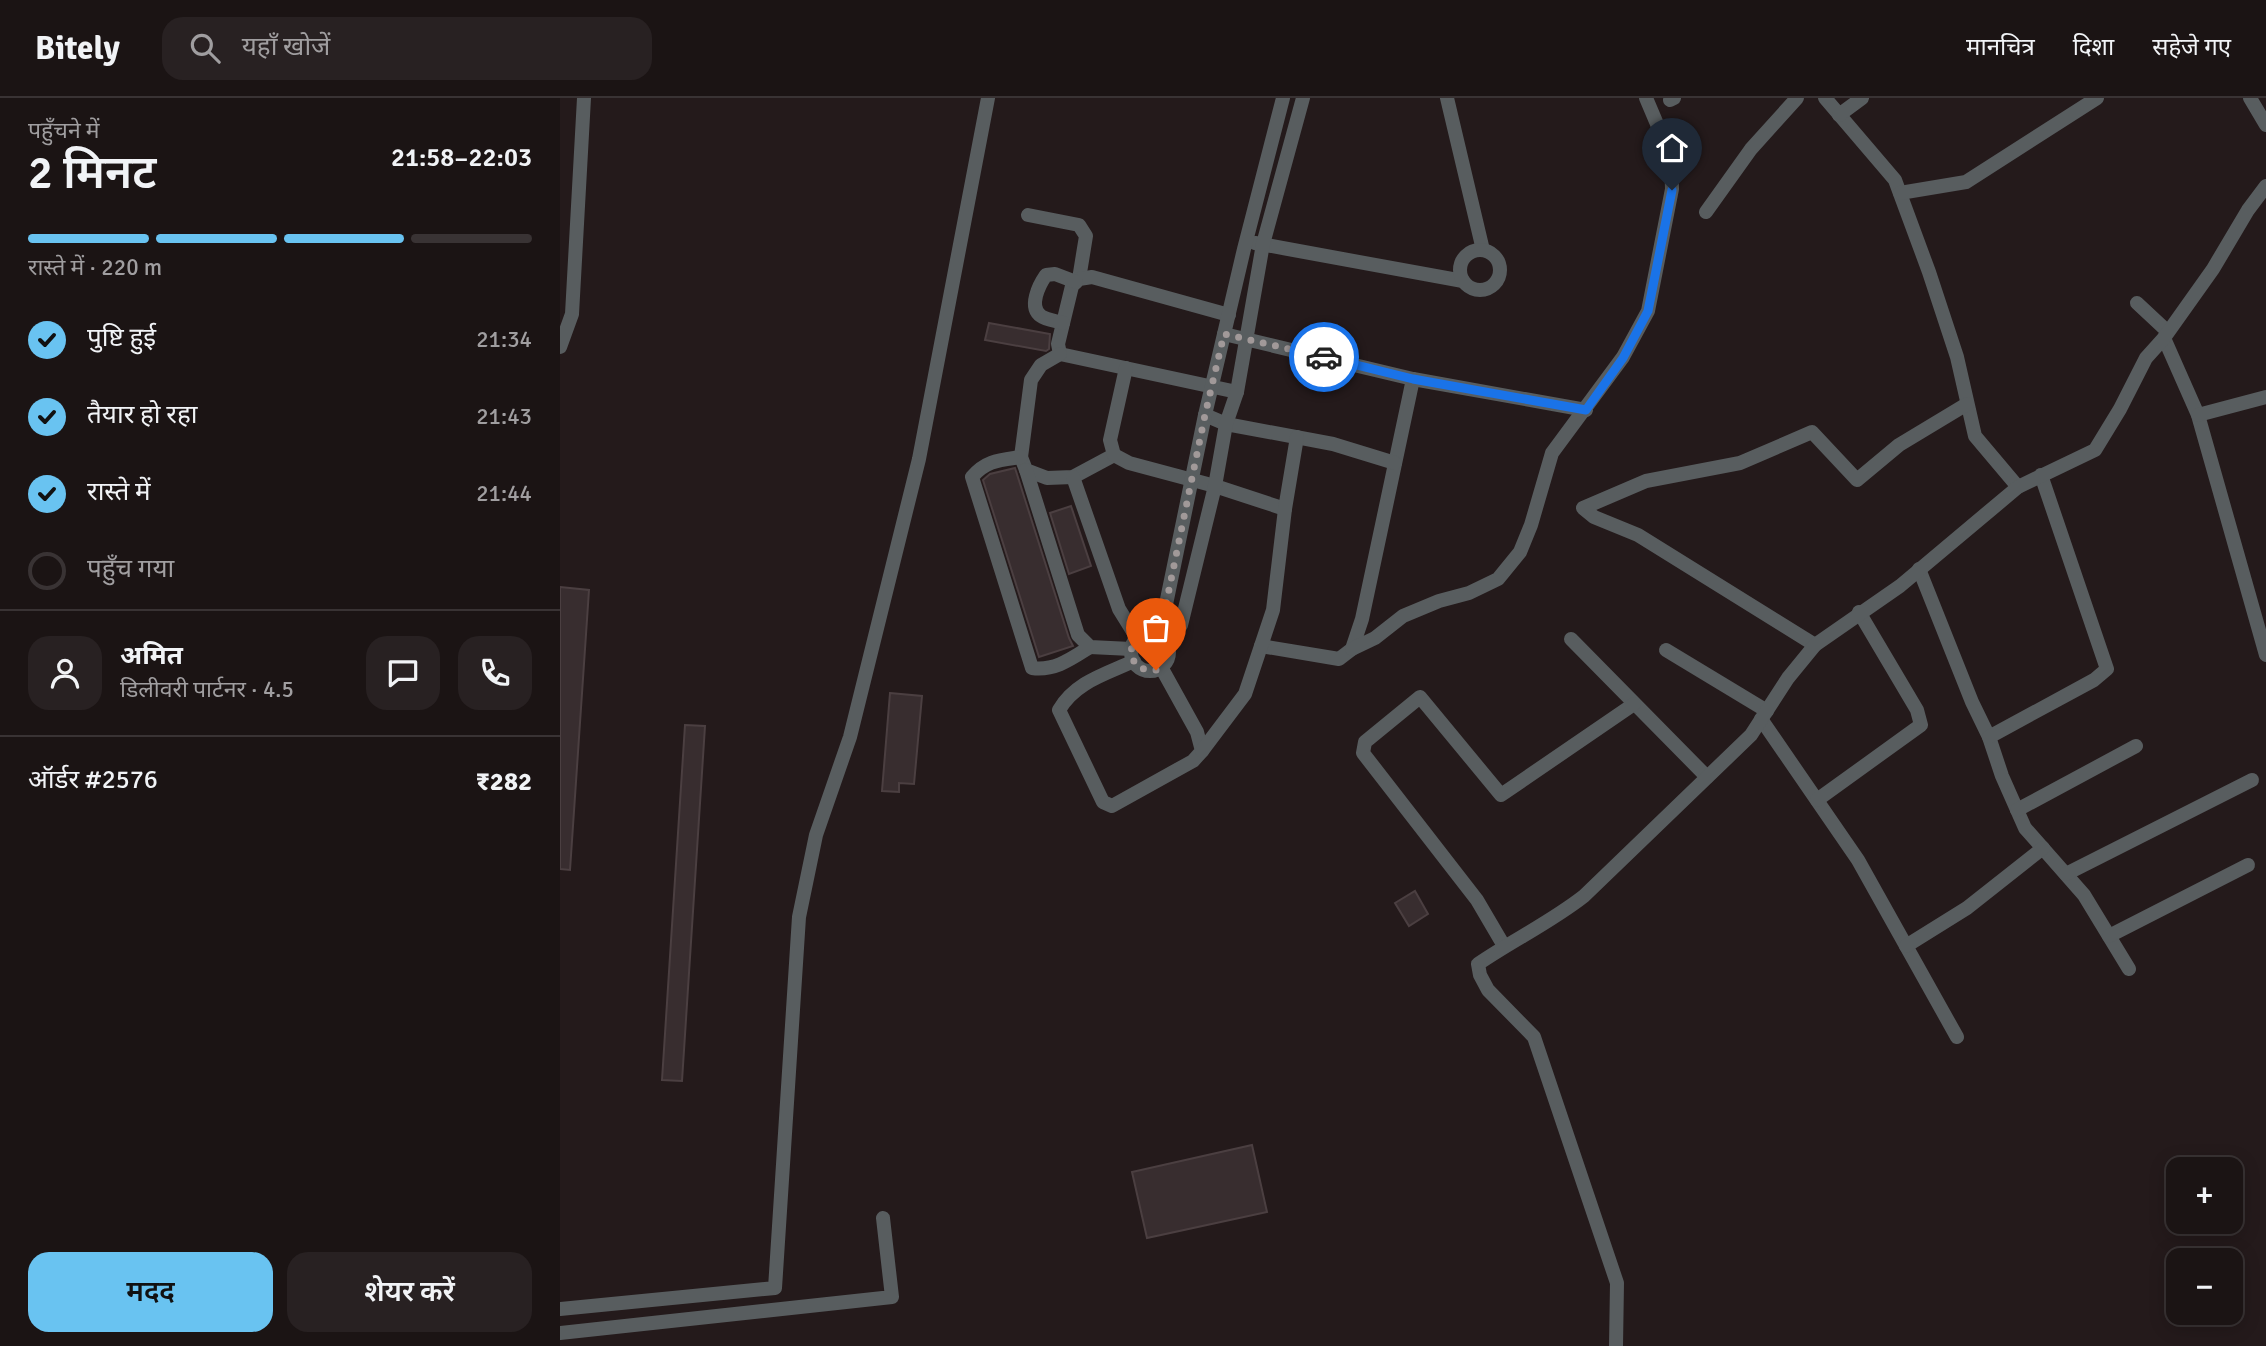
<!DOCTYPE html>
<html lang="hi">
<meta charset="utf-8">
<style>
:root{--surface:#1b1414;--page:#282122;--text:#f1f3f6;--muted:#a09ea0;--line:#393334;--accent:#69c3f1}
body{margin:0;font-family:Signika,"Noto Sans Devanagari",sans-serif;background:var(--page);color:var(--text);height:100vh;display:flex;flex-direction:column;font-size:26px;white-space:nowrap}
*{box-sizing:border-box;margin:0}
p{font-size:23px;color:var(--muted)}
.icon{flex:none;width:38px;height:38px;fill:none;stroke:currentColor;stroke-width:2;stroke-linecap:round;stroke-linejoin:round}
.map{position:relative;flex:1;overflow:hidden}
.side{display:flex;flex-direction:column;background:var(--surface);width:560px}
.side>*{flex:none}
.tools{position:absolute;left:1606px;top:1059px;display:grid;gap:14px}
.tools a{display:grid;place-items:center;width:77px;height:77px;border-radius:14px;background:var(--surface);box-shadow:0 4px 18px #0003,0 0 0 2px var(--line);font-size:35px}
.pin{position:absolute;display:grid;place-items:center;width:60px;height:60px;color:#fff;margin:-72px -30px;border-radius:50% 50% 50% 0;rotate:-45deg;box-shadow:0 0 7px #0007}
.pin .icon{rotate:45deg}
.courier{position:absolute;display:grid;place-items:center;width:70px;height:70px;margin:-35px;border:5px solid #1a73e8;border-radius:50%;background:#fff;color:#222;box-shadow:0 2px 9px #0007}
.headline em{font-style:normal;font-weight:600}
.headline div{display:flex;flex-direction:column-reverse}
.headline{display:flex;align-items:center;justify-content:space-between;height:119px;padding:0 28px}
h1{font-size:46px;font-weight:600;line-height:52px}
.bar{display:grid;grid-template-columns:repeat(4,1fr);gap:10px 7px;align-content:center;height:84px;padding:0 28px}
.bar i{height:9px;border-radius:5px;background:var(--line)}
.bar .selected{background:var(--accent)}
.bar p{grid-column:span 4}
.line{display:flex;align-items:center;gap:18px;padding:0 28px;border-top:2px solid var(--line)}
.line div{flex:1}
.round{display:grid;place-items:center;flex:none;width:74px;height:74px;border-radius:21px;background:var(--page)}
ol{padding:0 28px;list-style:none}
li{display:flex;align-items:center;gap:21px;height:77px}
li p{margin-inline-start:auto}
li .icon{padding:7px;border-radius:50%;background:var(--accent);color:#111;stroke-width:4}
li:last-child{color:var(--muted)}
li i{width:38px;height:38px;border:4px solid var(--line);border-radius:50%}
.action{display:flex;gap:14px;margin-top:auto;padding:14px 28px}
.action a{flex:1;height:80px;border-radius:21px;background:var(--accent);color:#111;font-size:28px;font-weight:600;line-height:80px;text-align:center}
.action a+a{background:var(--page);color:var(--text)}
header{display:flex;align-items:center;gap:42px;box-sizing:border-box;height:98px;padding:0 35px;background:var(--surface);border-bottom:2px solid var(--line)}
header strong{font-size:33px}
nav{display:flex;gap:38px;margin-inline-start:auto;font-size:24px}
.search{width:490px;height:63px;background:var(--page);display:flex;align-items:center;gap:18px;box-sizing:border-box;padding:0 24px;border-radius:21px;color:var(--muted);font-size:26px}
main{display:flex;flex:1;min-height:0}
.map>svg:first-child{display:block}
.building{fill:#382d2f;stroke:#4b3f41;stroke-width:2}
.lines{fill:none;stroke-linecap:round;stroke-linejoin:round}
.street{stroke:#585d5f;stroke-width:14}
.done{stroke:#a19999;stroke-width:7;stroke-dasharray:0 12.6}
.route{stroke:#1a73e8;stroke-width:9}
</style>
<header>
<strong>Bitely</strong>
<div class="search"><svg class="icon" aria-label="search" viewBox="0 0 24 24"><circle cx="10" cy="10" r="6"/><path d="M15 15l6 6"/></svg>यहाँ खोजें</div>
<nav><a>मानचित्र</a><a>दिशा</a><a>सहेजे गए</a></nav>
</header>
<main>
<section class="side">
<div class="headline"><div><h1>2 मिनट</h1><p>पहुँचने में</p></div><em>21:58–22:03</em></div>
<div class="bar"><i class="selected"></i><i class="selected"></i><i class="selected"></i><i></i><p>रास्ते में · 220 m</p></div>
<ol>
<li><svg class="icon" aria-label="check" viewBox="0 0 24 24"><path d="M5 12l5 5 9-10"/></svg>पुष्टि हुई<p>21:34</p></li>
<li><svg class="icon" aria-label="check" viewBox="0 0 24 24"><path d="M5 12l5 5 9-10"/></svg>तैयार हो रहा<p>21:43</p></li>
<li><svg class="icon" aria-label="check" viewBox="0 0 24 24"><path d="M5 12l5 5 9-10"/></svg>रास्ते में<p>21:44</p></li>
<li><i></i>पहुँच गया</li>
</ol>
<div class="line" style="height:126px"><a class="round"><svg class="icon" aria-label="person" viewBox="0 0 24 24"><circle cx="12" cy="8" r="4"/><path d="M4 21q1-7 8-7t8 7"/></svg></a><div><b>अमित</b><p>डिलीवरी पार्टनर · 4.5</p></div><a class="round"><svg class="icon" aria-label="chat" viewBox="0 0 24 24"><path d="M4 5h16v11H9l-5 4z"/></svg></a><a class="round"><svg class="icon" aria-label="phone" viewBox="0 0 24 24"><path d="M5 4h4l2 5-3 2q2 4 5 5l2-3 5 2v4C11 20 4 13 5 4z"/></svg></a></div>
<div class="line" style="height:91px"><div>ऑर्डर #2576</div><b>₹282</b></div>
<div class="action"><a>मदद</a><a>शेयर करें</a></div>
</section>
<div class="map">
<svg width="1706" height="1248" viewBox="0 0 1706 1248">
<rect width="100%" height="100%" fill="#241a1b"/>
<!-- building -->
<g class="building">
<polygon points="429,225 490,236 489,251 486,253 425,242"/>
<polygon points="455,370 509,540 513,548 479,559 423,382 430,376"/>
<polygon points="511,408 531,468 509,476 490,415"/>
<polygon points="0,489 29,492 10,772 0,771"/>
<polygon points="330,595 362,598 354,686 339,685 339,694 322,693"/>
<polygon points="125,627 145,628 122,983 102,982"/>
<polygon points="855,793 868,816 849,828 835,805"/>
<polygon points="692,1047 707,1114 587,1140 572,1074"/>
</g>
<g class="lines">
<!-- street -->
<g class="street">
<polyline points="887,0 923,152"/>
<polyline points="1265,0 1335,82 1369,174 1397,259 1415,338 1458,389"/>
<polyline points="1690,0 1706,27"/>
<polyline points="1110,2 1114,0"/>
<polyline points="1279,17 1302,0"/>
<polyline points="1340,95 1406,84 1537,0"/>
<polyline points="1146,114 1191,51 1237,0"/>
<polyline points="468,117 519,127 526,138 519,181"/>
<polyline points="695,145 903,183"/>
<circle cx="920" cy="172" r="20"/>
<polyline points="1577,205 1607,233"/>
<polyline points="669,217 532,179 519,181 512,188 498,246 500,256 677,294"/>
<path d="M503,225C497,223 486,222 481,218C468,209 479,187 486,177L495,176L516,184"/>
<polyline points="664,236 853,281 802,521 792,551 779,561 701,548"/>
<polyline points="1604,240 1638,317 1706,557"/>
<polyline points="0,249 12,216 24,0"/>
<polyline points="500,256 481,267 471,282 461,359 466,372 487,380 513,379 554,357"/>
<polyline points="566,270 550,342 554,357 569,365 655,388 725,411"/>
<polyline points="853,281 1026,312"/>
<polyline points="645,317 666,326 773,346 835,365"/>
<polyline points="1638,317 1706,299"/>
<path d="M461,359C441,362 426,362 412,379L472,570C495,573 511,561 530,549"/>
<polyline points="466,372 518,537 530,549 571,551"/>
<polyline points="513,379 559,511 577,540"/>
<polyline points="1359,471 1412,604 1429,639 1442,678 1465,730 1524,797 1569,871"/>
<polyline points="594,535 604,516 645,317 684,151 723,0"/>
<circle cx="590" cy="554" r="19"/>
<polyline points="1011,541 1147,679"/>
<polyline points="607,547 621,527 655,388 666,326 677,294 703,146 743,0"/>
<polyline points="1255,547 1078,437 1034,419 1023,410 1086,383 1180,365 1252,334 1297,382 1339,347 1407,306"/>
<polyline points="792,551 815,540 843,518 879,503 909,495 938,481 960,454 971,427 992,355 1063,259 1088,213 1112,91 1111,59 1086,0"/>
<polyline points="1106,552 1207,613"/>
<path d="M574,563C546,576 515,584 499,612L543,704L552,708L633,663L642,653L637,634L601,569"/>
<polyline points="1201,621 1298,762 1397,939"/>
<polyline points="1429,639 1534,582 1547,571 1481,377"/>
<polyline points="642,653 685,596 713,512 725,411 737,339"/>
<polyline points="1257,702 1361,627 1357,612 1299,514"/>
<polyline points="1457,712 1576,648"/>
<polyline points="1506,776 1692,682"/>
<polyline points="1549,838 1688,767"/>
<polyline points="944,848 917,802 803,655 805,644 860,599 941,697 1074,606"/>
<polyline points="1346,848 1407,810 1483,750"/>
<polyline points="0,1211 215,1190 239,819 256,737 290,639 359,361 428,0"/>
<polyline points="0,1235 332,1199 323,1120"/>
<path d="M1056,1248L1057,1185L974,939L928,892L920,877L918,866C953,842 991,824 1024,798L1191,637L1228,580L1255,547L1340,488L1458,389L1535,352L1560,311L1586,260L1604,240L1653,171L1688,112L1706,88"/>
</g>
</g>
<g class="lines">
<!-- done -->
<path class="done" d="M596,572C565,576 562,535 594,535L604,516L645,317L664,236L764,259"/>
<!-- route -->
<polyline class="route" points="764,259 853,281 1026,312 1063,260 1088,213 1112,92"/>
</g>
</svg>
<div class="tools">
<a>+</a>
<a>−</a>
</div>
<div class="pin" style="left:596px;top:572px;background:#ea580c"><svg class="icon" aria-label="bag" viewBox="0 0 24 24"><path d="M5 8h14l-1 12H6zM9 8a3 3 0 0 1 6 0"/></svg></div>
<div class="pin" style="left:1112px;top:92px;background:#1f2937"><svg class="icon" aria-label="home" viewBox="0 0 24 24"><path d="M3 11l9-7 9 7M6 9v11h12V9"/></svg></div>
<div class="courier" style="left:764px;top:259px"><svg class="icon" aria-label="car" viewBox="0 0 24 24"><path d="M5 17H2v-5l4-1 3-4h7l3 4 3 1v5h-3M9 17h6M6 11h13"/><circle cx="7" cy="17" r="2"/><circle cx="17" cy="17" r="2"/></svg></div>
</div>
</main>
